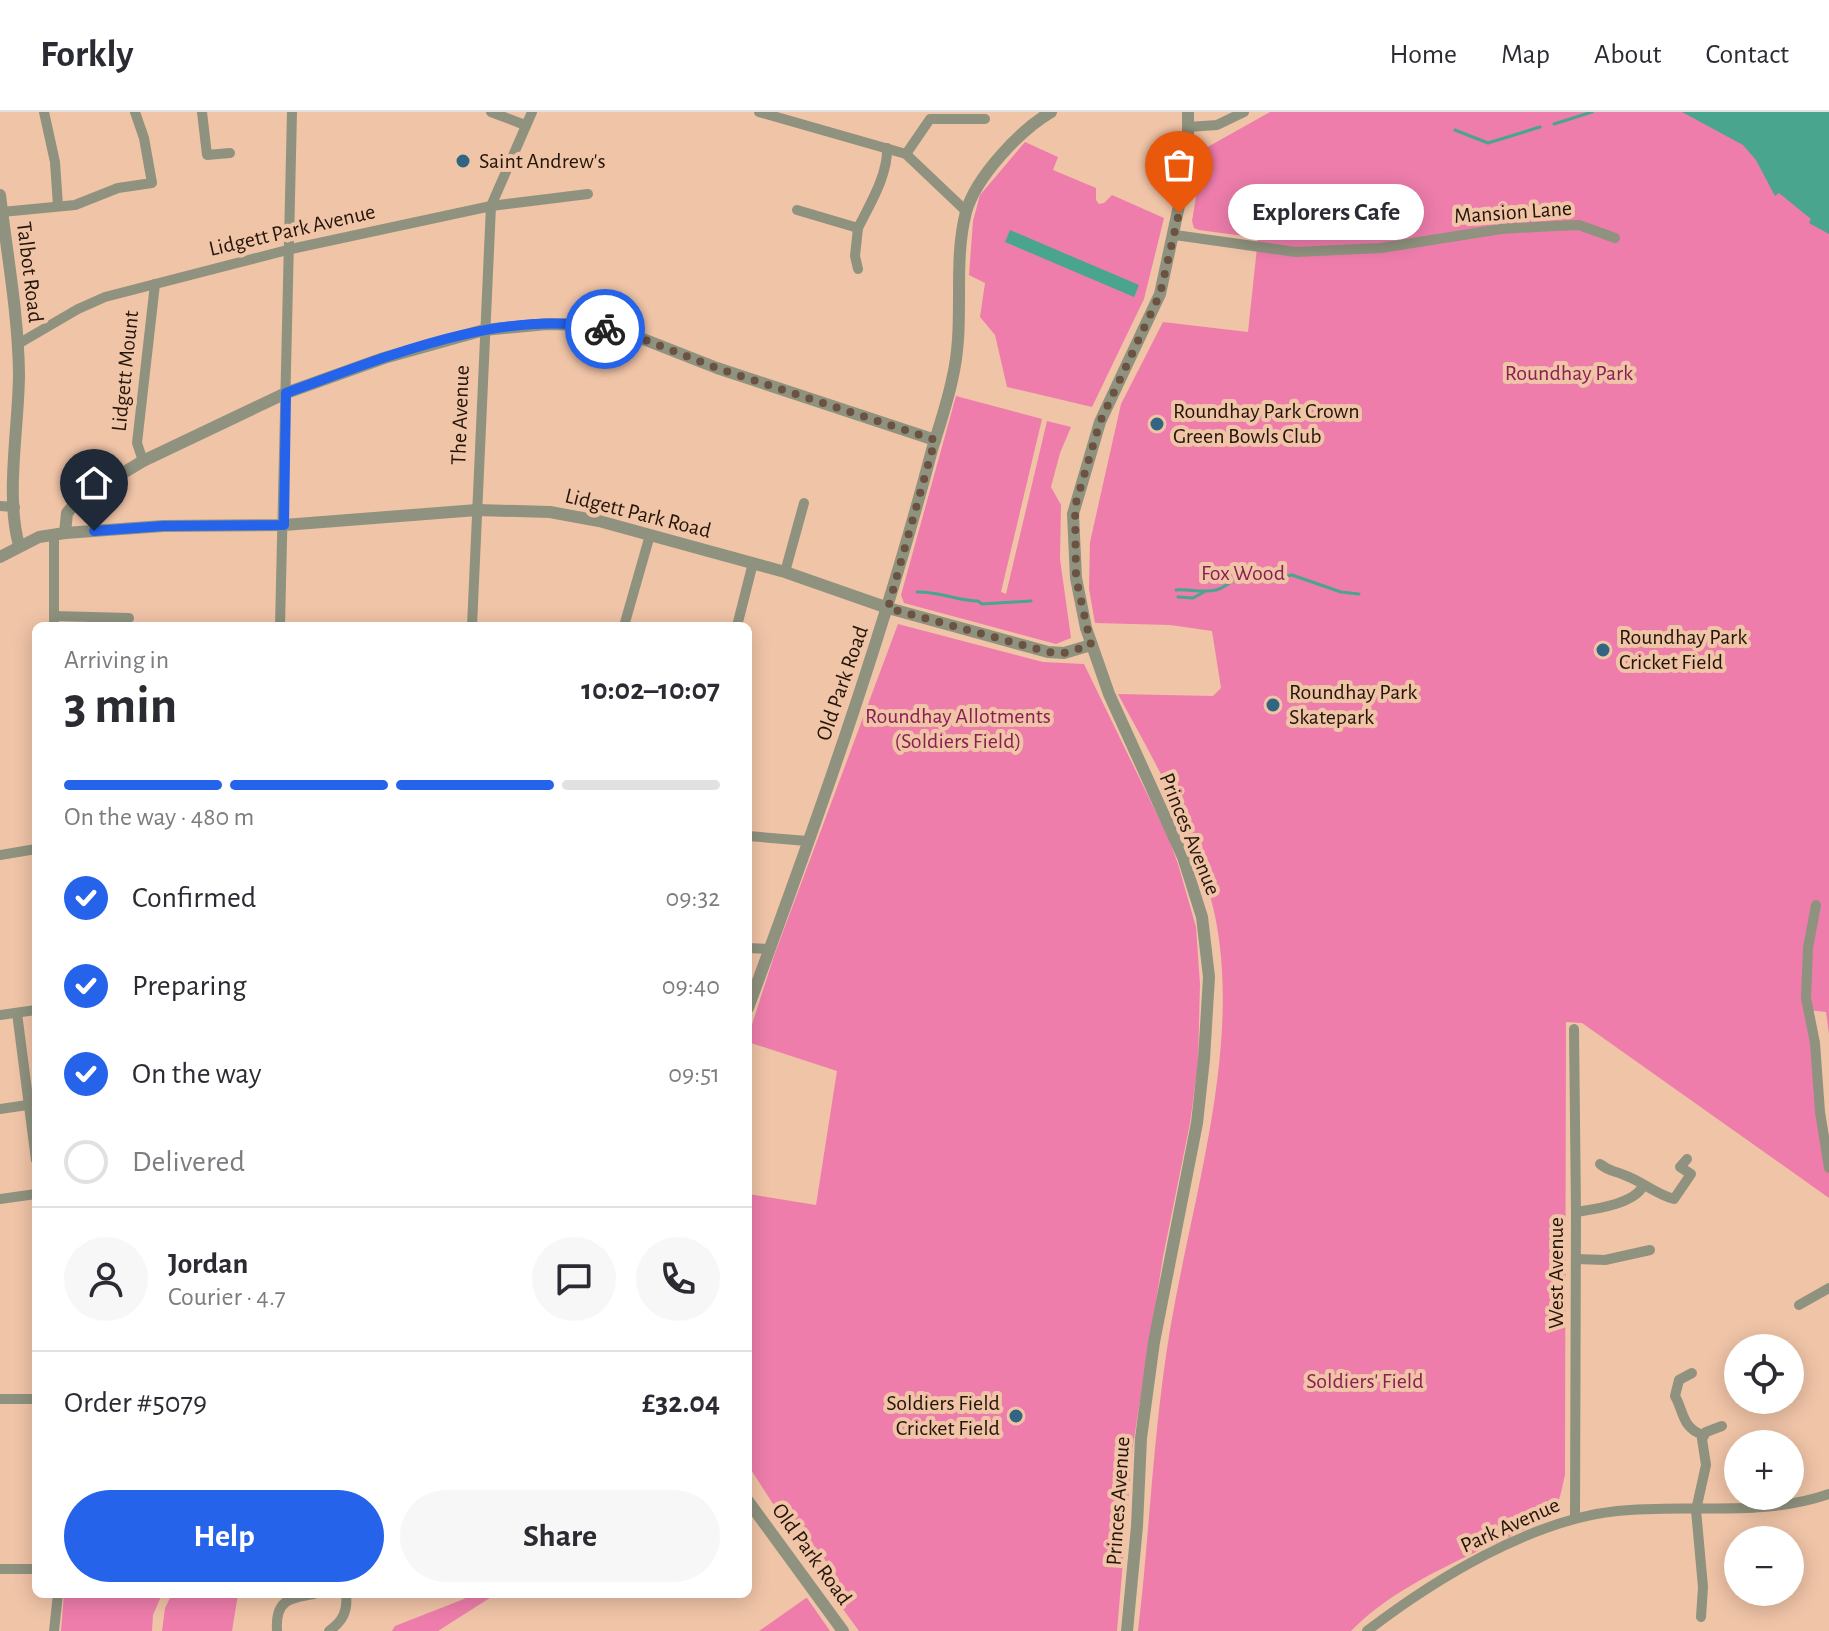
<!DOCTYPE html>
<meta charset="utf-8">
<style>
:root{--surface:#fff;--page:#f7f7f7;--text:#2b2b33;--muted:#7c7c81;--line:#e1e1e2;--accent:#2563eb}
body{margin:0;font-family:"Alegreya Sans",sans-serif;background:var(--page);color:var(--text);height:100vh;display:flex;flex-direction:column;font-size:30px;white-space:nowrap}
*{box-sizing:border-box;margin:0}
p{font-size:26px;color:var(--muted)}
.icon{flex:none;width:44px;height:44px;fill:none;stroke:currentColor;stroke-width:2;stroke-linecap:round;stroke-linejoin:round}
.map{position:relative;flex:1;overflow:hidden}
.sheet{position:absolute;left:32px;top:510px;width:720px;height:976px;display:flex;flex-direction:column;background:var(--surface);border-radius:12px;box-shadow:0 4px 20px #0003}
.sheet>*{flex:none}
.fabs{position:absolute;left:1724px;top:1222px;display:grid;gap:16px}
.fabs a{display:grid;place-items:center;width:80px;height:80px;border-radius:50%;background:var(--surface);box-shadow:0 4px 20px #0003;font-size:40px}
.pin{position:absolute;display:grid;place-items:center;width:68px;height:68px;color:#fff;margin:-82px -34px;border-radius:50% 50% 50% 0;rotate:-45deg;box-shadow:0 0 8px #0007}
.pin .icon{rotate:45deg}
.courier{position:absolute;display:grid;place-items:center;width:80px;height:80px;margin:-40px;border:6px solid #2563eb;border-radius:50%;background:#fff;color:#222;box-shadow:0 2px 10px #0007}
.bubble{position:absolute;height:56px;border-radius:28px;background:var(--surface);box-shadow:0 4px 20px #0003;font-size:26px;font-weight:600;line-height:56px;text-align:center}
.summary em{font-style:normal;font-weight:600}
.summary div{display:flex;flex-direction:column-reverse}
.summary{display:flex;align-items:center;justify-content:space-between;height:136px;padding:0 32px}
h1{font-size:52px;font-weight:600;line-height:60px}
.bar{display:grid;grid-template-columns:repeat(4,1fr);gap:12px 8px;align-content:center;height:96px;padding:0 32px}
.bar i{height:10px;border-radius:6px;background:var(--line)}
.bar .active{background:var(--accent)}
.bar p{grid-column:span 4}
.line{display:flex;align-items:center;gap:20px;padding:0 32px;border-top:2px solid var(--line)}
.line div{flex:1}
.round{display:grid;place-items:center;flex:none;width:84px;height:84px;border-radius:42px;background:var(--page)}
ol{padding:0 32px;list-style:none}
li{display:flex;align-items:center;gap:24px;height:88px}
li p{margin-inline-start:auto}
li .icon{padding:8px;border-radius:50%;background:var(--accent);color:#fff;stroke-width:4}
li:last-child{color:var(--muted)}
li i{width:44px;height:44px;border:4px solid var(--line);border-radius:50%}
.cta{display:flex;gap:16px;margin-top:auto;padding:16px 32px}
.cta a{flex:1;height:92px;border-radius:48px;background:var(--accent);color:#fff;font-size:32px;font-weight:600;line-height:92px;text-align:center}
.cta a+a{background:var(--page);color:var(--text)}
header{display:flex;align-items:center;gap:48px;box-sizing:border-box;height:112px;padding:0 40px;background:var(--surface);border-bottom:2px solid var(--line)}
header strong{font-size:38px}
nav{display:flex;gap:44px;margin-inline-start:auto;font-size:28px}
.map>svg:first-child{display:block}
.green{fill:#ee7dac}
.water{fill:#49a58e}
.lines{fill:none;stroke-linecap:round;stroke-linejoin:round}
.stream{stroke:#49a58e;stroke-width:3}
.minor{stroke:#8f927e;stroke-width:10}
.tertiary{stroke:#8f927e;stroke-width:12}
.done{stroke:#6b5241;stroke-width:8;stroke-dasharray:0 14.4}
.route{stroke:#2563eb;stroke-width:10}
.poi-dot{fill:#316581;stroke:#f0c4a7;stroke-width:3}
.labels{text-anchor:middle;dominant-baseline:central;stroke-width:8;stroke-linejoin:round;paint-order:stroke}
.poi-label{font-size:22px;fill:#24150a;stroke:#f0c4a7;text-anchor:start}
.street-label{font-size:22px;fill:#24150a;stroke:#f0c4a7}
.park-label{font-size:22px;fill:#8a1f55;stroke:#f0c4a7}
</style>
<header>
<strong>Forkly</strong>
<nav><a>Home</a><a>Map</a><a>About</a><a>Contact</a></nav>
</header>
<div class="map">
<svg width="1829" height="1519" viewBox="0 0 1829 1519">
<rect width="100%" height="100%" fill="#f0c4a7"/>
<!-- green -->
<g class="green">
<path d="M1270,0H1829V922L1826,900L1808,898L1829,1026V1086L1582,911L1566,910L1565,1363C1562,1374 1561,1389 1553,1398C1539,1414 1502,1428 1482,1437C1436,1459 1387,1482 1351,1519H1138C1150,1418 1153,1319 1170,1218C1192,1087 1242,935 1215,804C1199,725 1156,653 1118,582L1213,584L1221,576L1212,519L1170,513L1095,511L1089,477L1090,430L1121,292L1163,210L1248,220L1258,126L1199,118L1194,116L1192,109L1204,37Z"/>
<polygon points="1025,30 1058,45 1053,58 1096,76 1096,88 1099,92 1104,91 1112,83 1164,106 1144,187 1092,295 1007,275 995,223 980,205 985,171 969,163 973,109 980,83"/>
<polygon points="956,284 1042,307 1001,480 1006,482 1047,309 1071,315 1060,341 1051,375 1061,393 1060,447 1071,526 1056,532 904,491 901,483"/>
<polygon points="898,512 1043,550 1084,552 1168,725 1178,752 1196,815 1200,872 1198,951 1190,1011 1163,1145 1133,1333 1117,1519 859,1519 823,1470 748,1353 748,1082 816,1093 837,959 748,930 748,925 774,844"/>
<polygon points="64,1482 162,1482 153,1503 152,1519 61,1519"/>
<polygon points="172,1482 238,1482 232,1519 162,1519 165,1496"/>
<polygon points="469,1482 496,1482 438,1519 392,1519 395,1514 464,1487"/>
<polygon points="807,1486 830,1519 759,1519 806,1486"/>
</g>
<!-- water -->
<g class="water">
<polygon points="1682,0 1829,0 1829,122 1809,111 1811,107 1779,81 1775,84 1756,48 1743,33"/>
<polygon points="1010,118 1139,173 1134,185 1005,130"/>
</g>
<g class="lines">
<!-- stream -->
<g class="stream">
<polyline points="1554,12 1592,0"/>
<polyline points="1455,18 1488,31 1540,15"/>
<path d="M1176,478C1189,477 1204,481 1216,478C1238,473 1248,439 1271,466L1292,463L1341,480L1359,482"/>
<path d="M917,480C939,479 957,489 978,489L982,492L1031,489"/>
<polyline points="1178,485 1193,486 1204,480"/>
</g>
<!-- minor -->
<g class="minor">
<polyline points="44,0 55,50 58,94"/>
<polyline points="202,0 207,43 230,41"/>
<polyline points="491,0 525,13"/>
<polyline points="759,0 906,42 966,99"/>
<polyline points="1188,15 1217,13 1244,0"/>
<polyline points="906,42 930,7 985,7"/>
<path d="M797,98L858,116C870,92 888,63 887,36"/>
<polyline points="2,100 75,93 118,76 152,71 144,26 135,0"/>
<polyline points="858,116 855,144 858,157"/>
<polyline points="1175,123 1296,140 1381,136 1501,117 1555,114 1579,113 1615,126"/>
<polyline points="18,232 78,197 105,185 291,137 491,94 588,82"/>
<polyline points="143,349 137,331 155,172"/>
<polyline points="0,394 15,395"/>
<polyline points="54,422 54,514"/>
<polyline points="785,460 804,391"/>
<polyline points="54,504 129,506"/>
<polyline points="280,514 292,0"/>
<polyline points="472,514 491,94 532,0"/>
<polyline points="624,514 650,423"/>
<polyline points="737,514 753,451"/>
<polyline points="748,724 807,729"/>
<polyline points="0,743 36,737"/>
<polyline points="1816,793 1808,836 1806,886 1815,931 1820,1000 1829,1056"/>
<polyline points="748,836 770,837"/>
<polyline points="17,901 36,1048"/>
<polyline points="0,903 36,898"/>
<polyline points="1574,917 1576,1100 1575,1405"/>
<polyline points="0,997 34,992"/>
<path d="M1600,1052C1610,1060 1613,1058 1624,1063C1642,1069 1655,1082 1674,1087L1691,1062L1680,1055L1687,1047"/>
<polyline points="0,1087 36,1082"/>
<path d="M1576,1100C1595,1097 1634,1092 1643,1074"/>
<polyline points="1576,1147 1605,1148 1650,1138"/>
<polyline points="1799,1193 1829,1176"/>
<path d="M1692,1261L1679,1268L1675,1284C1684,1300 1682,1316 1703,1323"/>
<polyline points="0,1287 36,1287"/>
<polyline points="0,1457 36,1457"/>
<polyline points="1701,1505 1703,1475 1696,1398 1706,1353 1702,1327 1706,1320 1722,1314"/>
<polyline points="54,1519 58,1482"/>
<path d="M277,1519C275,1489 288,1486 314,1482"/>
<path d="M329,1519C343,1509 348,1499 346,1482"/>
<path d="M1367,1519C1435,1467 1531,1408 1617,1399C1688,1391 1760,1406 1829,1382"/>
</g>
<!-- tertiary -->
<g class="tertiary">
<path d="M0,83C7,142 18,201 19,261C19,313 5,384 19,433"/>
<polyline points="65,421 67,401 78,388 143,349 286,281 384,246 484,218 547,212 587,213 638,225 717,256 935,328"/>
<polyline points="0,445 39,425 65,421 163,414 284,413 477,398 550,400 599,409 785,460 888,496 1048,540 1064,541 1091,533"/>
<path d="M748,896C816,712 882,528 932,338C939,315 947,292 952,268C966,212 952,154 966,100C976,65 1020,18 1051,0"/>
<polyline points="748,1389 843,1519"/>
<polyline points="1127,1519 1137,1414 1141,1326 1154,1230 1197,1011 1204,947 1209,865 1202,805 1183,745 1109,582 1086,516 1076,466 1073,402 1100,310 1160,182 1188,52 1188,0"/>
</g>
</g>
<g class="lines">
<!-- done -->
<polyline class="done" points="605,217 638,225 717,256 935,328 888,496 1048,540 1064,541 1091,533 1076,466 1075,394 1100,310 1160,182 1179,101"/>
<!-- route -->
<path class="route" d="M94,419L163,414L284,413L286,281C381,247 503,194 605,217"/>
</g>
<!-- markers -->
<g class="poi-dot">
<circle cx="463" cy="49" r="8"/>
<circle cx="1157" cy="312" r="8"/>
<circle cx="1603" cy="538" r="8"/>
<circle cx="1273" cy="593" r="8"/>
<circle cx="1016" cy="1304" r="8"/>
</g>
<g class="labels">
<!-- poi labels -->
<g class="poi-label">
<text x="479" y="49">Saint Andrew's</text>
<text x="1173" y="299">Roundhay Park Crown<tspan x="1173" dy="25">Green Bowls Club</tspan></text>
<text x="1619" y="525">Roundhay Park<tspan x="1619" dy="25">Cricket Field</tspan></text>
<text x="1289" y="580">Roundhay Park<tspan x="1289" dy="25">Skatepark</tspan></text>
<text x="1000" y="1291" text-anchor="end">Soldiers Field<tspan x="1000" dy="25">Cricket Field</tspan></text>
</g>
<!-- street labels -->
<g class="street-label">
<text transform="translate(1513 100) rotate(-4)">Mansion Lane</text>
<text transform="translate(292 118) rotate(-13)">Lidgett Park Avenue</text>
<text transform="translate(30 160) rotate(83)">Talbot Road</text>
<text transform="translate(125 259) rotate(-84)">Lidgett Mount</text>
<text transform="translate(460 303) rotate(-88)">The Avenue</text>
<text transform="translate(638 401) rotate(14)">Lidgett Park Road</text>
<text transform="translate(842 571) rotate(-71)">Old Park Road</text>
<text transform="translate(1190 722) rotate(68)">Princes Avenue</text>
<text transform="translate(1556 1161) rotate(-90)">West Avenue</text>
<text transform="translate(1118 1389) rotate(-86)">Princes Avenue</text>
<text transform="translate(1510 1413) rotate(-24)">Park Avenue</text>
<text transform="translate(812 1442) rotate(54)">Old Park Road</text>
</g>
<!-- park labels -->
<g class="park-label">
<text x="1569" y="261">Roundhay Park</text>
<text x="1243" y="461">Fox Wood</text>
<text x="958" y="604">Roundhay Allotments<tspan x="958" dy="25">(Soldiers Field)</tspan></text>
<text x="1365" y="1269">Soldiers' Field</text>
</g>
</g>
</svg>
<div class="fabs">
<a><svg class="icon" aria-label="locate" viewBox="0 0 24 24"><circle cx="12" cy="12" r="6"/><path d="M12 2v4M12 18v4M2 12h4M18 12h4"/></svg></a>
<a>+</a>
<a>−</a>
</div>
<div class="pin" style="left:1179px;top:101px;background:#ea580c"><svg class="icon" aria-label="bag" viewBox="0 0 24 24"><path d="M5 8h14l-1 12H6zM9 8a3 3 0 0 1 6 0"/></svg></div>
<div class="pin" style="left:94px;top:419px;background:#1f2937"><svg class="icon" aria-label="home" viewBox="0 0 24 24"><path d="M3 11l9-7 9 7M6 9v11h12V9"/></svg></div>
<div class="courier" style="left:605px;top:217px"><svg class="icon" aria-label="bike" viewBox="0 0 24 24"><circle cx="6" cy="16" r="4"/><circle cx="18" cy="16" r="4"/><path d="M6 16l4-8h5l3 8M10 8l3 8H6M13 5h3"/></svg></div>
<div class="bubble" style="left:1228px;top:72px;width:196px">Explorers Cafe</div>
<section class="sheet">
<div class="summary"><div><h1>3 min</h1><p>Arriving in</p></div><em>10:02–10:07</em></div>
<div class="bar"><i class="active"></i><i class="active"></i><i class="active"></i><i></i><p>On the way · 480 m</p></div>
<ol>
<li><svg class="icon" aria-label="check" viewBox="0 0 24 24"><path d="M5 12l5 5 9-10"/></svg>Confirmed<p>09:32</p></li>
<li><svg class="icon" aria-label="check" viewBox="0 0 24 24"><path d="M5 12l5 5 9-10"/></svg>Preparing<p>09:40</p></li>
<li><svg class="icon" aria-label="check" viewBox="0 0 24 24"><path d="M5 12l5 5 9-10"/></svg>On the way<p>09:51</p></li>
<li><i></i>Delivered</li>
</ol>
<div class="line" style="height:144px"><a class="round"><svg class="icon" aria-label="person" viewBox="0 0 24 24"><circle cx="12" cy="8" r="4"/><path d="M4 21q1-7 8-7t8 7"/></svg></a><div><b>Jordan</b><p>Courier · 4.7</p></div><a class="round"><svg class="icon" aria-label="chat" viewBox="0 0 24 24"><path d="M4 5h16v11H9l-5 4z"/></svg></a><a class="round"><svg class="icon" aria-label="phone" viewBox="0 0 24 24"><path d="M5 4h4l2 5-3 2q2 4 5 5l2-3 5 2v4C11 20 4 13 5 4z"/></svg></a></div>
<div class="line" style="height:104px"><div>Order #5079</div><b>£32.04</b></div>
<div class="cta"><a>Help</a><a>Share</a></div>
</section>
</div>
